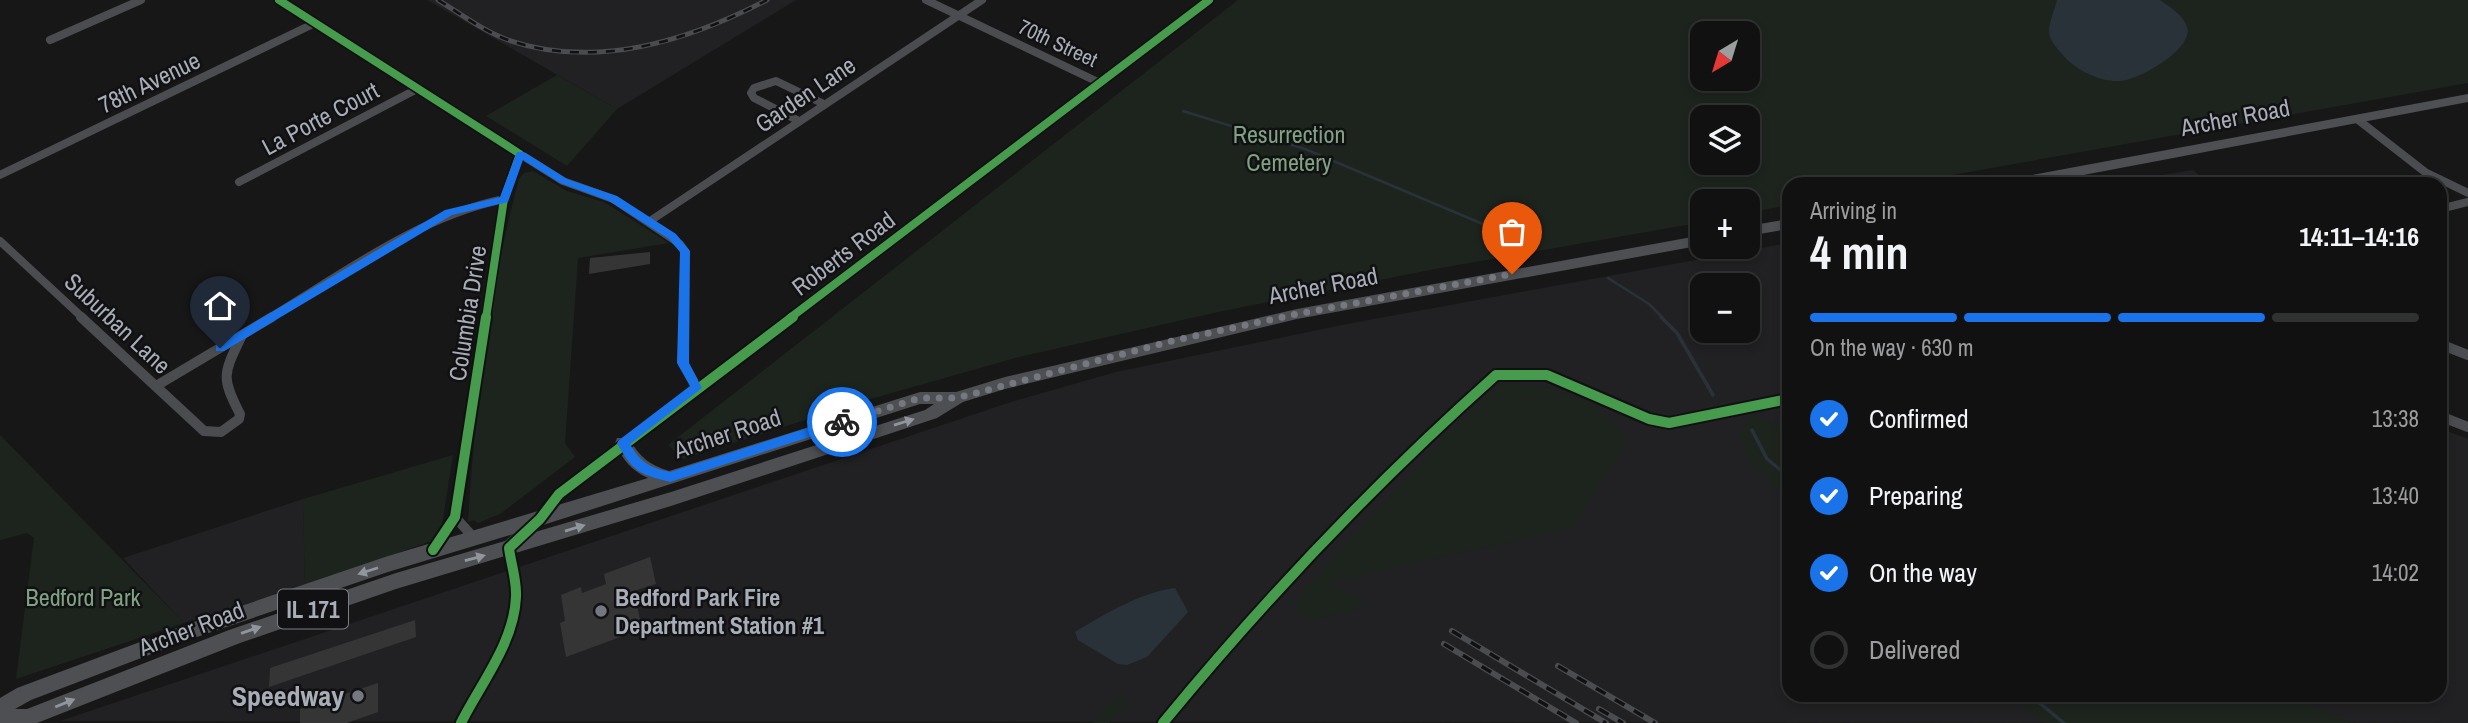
<!DOCTYPE html>
<meta charset="utf-8">
<style>
:root{--surface:#111;--page:#1a1a1a;--text:#f1f3f6;--muted:#9c9d9f;--line:#303131;--accent:#1a73e8}
body{margin:0;font-family:"Archivo Narrow",sans-serif;background:var(--page);color:var(--text);height:100vh;display:flex;flex-direction:column;font-size:26px;white-space:nowrap}
*{box-sizing:border-box;margin:0}
p{font-size:23px;color:var(--muted)}
.icon{flex:none;width:38px;height:38px;fill:none;stroke:currentColor;stroke-width:2;stroke-linecap:round;stroke-linejoin:round}
.map{position:relative;flex:1;overflow:hidden}
.sheet{position:absolute;left:1782px;top:177px;width:665px;height:525px;display:flex;flex-direction:column;background:var(--surface);border-radius:21px;box-shadow:0 4px 10px #0003,0 0 0 2px var(--line)}
.sheet>*{flex:none}
.needle{width:46px;rotate:218deg}
.controls{position:absolute;left:1690px;top:21px;display:grid;gap:14px}
.controls a{display:grid;place-items:center;width:70px;height:70px;border-radius:14px;background:var(--surface);box-shadow:0 4px 10px #0003,0 0 0 2px var(--line);font-size:35px}
.pin{position:absolute;display:grid;place-items:center;width:60px;height:60px;color:#fff;margin:-72px -30px;border-radius:50% 50% 50% 0;rotate:-45deg;box-shadow:0 0 7px #0007}
.pin .icon{rotate:45deg}
.courier{position:absolute;display:grid;place-items:center;width:70px;height:70px;margin:-35px;border:5px solid #1a73e8;border-radius:50%;background:#fff;color:#222;box-shadow:0 2px 9px #0007}
.summary em{font-style:normal;font-weight:800}
.summary div{display:flex;flex-direction:column-reverse}
.summary{display:flex;align-items:center;justify-content:space-between;height:119px;padding:0 28px}
h1{font-size:46px;font-weight:800;line-height:52px}
.bar{display:grid;grid-template-columns:repeat(4,1fr);gap:10px 7px;align-content:center;height:84px;padding:0 28px}
.bar i{height:9px;border-radius:5px;background:var(--line)}
.bar .current{background:var(--accent)}
.bar p{grid-column:span 4}
ol{padding:0 28px;list-style:none}
li{display:flex;align-items:center;gap:21px;height:77px}
li p{margin-inline-start:auto}
li .icon{padding:7px;border-radius:50%;background:var(--accent);color:#fff;stroke-width:4}
li:last-child{color:var(--muted)}
li i{width:38px;height:38px;border:4px solid var(--line);border-radius:50%}
.map>svg:first-child{display:block}
.built{fill:#212123;fill-rule:evenodd}
.green{fill:#1d241e;fill-rule:evenodd}
.water{fill:#2a3239}
.lines{fill:none;stroke-linecap:round;stroke-linejoin:round}
.stream-far1{stroke:#2a3239;stroke-width:2.5}
.stream{stroke:#2a3239;stroke-width:3.5}
.building{fill:#353536}
.street-far1{stroke:#4b4c50;stroke-width:8}
.street{stroke:#4b4c50;stroke-width:10}
.secondary{fill:#4a4a4e;fill-rule:evenodd}
.primary{fill:#4d4f52;fill-rule:evenodd}
.rail-far1-casing{stroke:#4b4c4f;stroke-width:5}
.rail-casing{stroke:#4b4c4f;stroke-width:6}
.rail-far1{stroke:#111113;stroke-width:2.5;stroke-dasharray:9;stroke-linecap:butt}
.rail{stroke:#111113;stroke-width:3.5;stroke-dasharray:11;stroke-linecap:butt}
.cycleway-far1-casing{stroke:#111113;stroke-width:11}
.cycleway-casing{stroke:#111113;stroke-width:14}
.cycleway-far1{stroke:#469c4c;stroke-width:8}
.cycleway{stroke:#469c4c;stroke-width:10}
.oneway{fill:#91969e}
.route{fill:#1a73e8}
.done{stroke:#757880;stroke-width:7;stroke-dasharray:0 12.6}
.poi-dot{fill:#757880;stroke:#111113;stroke-width:2.5}
.labels{text-anchor:middle;dominant-baseline:central;stroke-width:5;stroke-linejoin:round;paint-order:stroke}
.far-street-label{font-size:21px;fill:#a8adb8;stroke:#111113}
.shield{fill:#111113;stroke:#7b7e86;stroke-width:2}
.shield-label{font-size:23px;font-weight:bold;fill:#a8adb8}
.street-label{font-size:24px;fill:#a8adb8;stroke:#111113}
.park-label{font-size:24px;fill:#7fa381;stroke:#111113}
.poi-label{font-size:24px;font-weight:bold;fill:#a8adb8;stroke:#111113;text-anchor:start}
.near-poi-label{font-size:28px;font-weight:bold;fill:#a8adb8;stroke:#111113;text-anchor:end}
</style>
<div class="map">
<svg width="2468" height="723" viewBox="0 0 2468 723">
<rect width="100%" height="100%" fill="#171717"/>
<!-- built -->
<g class="built">
<polygon points="427,0 796,0 617,109"/>
<polygon points="2193,170 2210,184 2137,184 2132,180"/>
<path d="M1788,243V695H2440V428L2468,439V723L60,721L1011,402L1116,372L1347,324ZM1703,285H1748V331H1703Z"/>
<polygon points="303,499 305,586 184,623 123,558"/>
</g>
<!-- green -->
<g class="green">
<path d="M1238,0H2468V83L1902,184H1788V205L1748,213V201H1703V222L1435,269L1218,312L1019,357L874,398L683,459L668,445ZM1703,33H1748V79H1703ZM1703,117H1748V163H1703Z"/>
<polygon points="557,75 617,109 567,166 486,116"/>
<path d="M533,171L567,191L604,202L669,243L578,258L565,443L575,457L500,514L478,523L474,520L468,522C475,407 489,290 519,179L524,173Z"/>
<path d="M1503,383C1555,386 1595,394 1626,440L1620,455L1572,528L1329,582L1367,606L1313,619L1293,609L1302,593L1475,405Z"/>
<polygon points="1751,415 1788,430 1788,500 1749,459 1740,435"/>
<polygon points="0,435 184,623 16,679 34,538 27,533 0,540"/>
<polygon points="453,455 442,525 434,540 305,586 303,499"/>
<polygon points="1122,691 1128,701 1109,723 1092,723"/>
<polygon points="2013,695 2288,695 2350,723 2044,723"/>
</g>
<!-- water -->
<g class="water">
<path d="M2057,0H2160C2170,7 2183,15 2187,27C2194,49 2139,80 2120,81C2100,82 2075,70 2062,54C2057,48 2049,40 2049,31C2049,22 2055,9 2057,0Z"/>
<path d="M1175,588L1188,612L1147,657L1127,665L1118,664L1078,640L1075,632C1105,614 1139,593 1175,588Z"/>
</g>
<g class="lines">
<!-- stream-far1 -->
<g class="stream-far1">
<polyline points="1183,111 1305,149 1516,238"/>
<polyline points="1608,278 1649,304 1663,318"/>
</g>
<!-- stream -->
<g class="stream">
<polyline points="1661,317 1677,333 1713,395"/>
<polyline points="1752,430 1767,459 1788,476"/>
<polyline points="2030,695 2064,723"/>
</g>
</g>
<!-- building -->
<g class="building">
<polygon points="650,252 650,264 589,274 590,258"/>
<polygon points="650,557 656,584 634,591 642,629 566,657 560,623 565,621 561,595 581,587 582,593 606,584 604,574"/>
<polygon points="415,620 416,637 269,687 270,668"/>
<polygon points="378,683 378,712 347,723 300,723 300,709"/>
</g>
<g class="lines">
<!-- street-far1 -->
<g class="street-far1">
<polyline points="279,0 520,154 504,199 486,318"/>
<polyline points="926,0 1100,83"/>
<polyline points="50,40 141,0"/>
<polyline points="2357,119 2425,172 2468,193"/>
<polyline points="799,121 754,98 751,93 754,88 776,81 824,104"/>
<polyline points="520,154 563,181 613,199 680,244 685,251 684,318"/>
<polyline points="0,175 315,23"/>
<polyline points="239,182 419,88"/>
<polyline points="2440,209 2468,202"/>
<polyline points="650,221 982,0"/>
<polyline points="0,241 83,318"/>
<path d="M269,318C344,273 418,217 504,199"/>
</g>
<!-- street -->
<g class="street">
<path d="M81,317L204,431L221,432L239,419L240,414C220,376 224,373 242,335"/>
<polyline points="684,317 683,363 697,388"/>
<polyline points="2440,344 2468,355"/>
<polyline points="156,386 272,317"/>
<polyline points="2440,416 2468,427"/>
<polyline points="455,517 475,539"/>
<polyline points="433,550 455,517 486,317"/>
<path d="M461,723C481,683 514,643 516,597C517,581 511,564 509,548"/>
<path d="M1163,723C1265,599 1376,482 1496,375H1547L1649,419L1669,423L1788,399"/>
</g>
<!-- secondary -->
<polygon class="secondary" points="1202,0 1214,0 622,452 564,498 545,523 516,552 510,554 504,552 502,547 504,542 535,515 554,490"/>
<!-- primary -->
<g class="primary">
<polygon points="2468,94 2468,102 2036,184 2004,184 2011,179"/>
<polygon points="1788,219 1788,229 1748,236 1748,226"/>
<path d="M1703,235V245L1297,319L1005,389L963,402L937,418L671,506L396,589L240,643L37,723H0V698L17,688L188,624L388,556L648,478C631,470 623,460 615,443L617,438H629C639,457 650,465 669,471L920,392H956L1005,377L1297,309ZM920,404H934L925,410L671,492L396,573L229,630L27,709H15L31,700L191,639L388,572L540,526Z"/>
</g>
<defs>
<path id="rail-far1" d="M438,0C461,14 483,31 508,40C596,70 688,41 767,0"/>
<g id="rail">
<polyline points="1452,631 1606,723"/>
<polyline points="1444,644 1576,723"/>
<polyline points="1558,666 1655,723"/>
<polyline points="1599,709 1623,723"/>
</g>
</defs>
<!-- rail-far1 casing -->
<use href="#rail-far1" class="rail-far1-casing"/>
<!-- rail casing -->
<use href="#rail" class="rail-casing"/>
<!-- rail-far1 -->
<use href="#rail-far1" class="rail-far1"/>
<!-- rail -->
<use href="#rail" class="rail"/>
<defs>
<g id="cycleway-far1">
<polyline points="279,0 520,154 504,199 486,318"/>
<polyline points="790,318 1209,0"/>
</g>
<g id="cycleway">
<polyline points="433,550 455,517 486,317"/>
<path d="M461,723C481,683 514,643 516,597C517,581 511,564 509,548L540,519L559,494L793,317"/>
<path d="M1163,723C1265,599 1376,482 1496,375H1547L1649,419L1669,423L1788,399"/>
</g>
</defs>
<!-- cycleway-far1 casing -->
<use href="#cycleway-far1" class="cycleway-far1-casing"/>
<!-- cycleway casing -->
<use href="#cycleway" class="cycleway-casing"/>
<!-- cycleway-far1 -->
<use href="#cycleway-far1" class="cycleway-far1"/>
<!-- cycleway -->
<use href="#cycleway" class="cycleway"/>
</g>
<!-- one-way arrows -->
<defs><path id="oneway-solid" d="M-6-.8H1V-3.2L6.5 0L1 3.2V.8H-6Z" transform="scale(1.75)"/></defs>
<g class="oneway">
<use href="#oneway-solid" transform="translate(904 422) rotate(-17)"/>
<use href="#oneway-solid" transform="translate(575 528) rotate(-17)"/>
<use href="#oneway-solid" transform="translate(475 558) rotate(-15)"/>
<use href="#oneway-solid" transform="translate(368 571) rotate(162)"/>
<use href="#oneway-solid" transform="translate(251 630) rotate(-19)"/>
<use href="#oneway-solid" transform="translate(65 703) rotate(-22)"/>
</g>
<!-- route -->
<path class="route" d="M517,152H524L567,179L617,196L676,234L690,251L689,363L702,388L630,444C641,463 649,467 670,472L842,417L848,422L847,425L670,482C639,474 633,472 617,443L619,440L690,386L677,363L680,252L669,239L609,201L560,183L523,160L508,202L452,215L224,351H216V345L445,210L500,197Z"/>
<g class="lines">
<!-- done -->
<polyline class="done" points="842,422 920,398 957,398 1172,341 1297,314 1512,274"/>
</g>
<!-- markers -->
<g class="poi-dot">
<circle cx="601" cy="611" r="7"/>
<circle cx="358" cy="696" r="7"/>
</g>
<g class="labels">
<!-- far-street labels -->
<g class="far-street-label">
<text transform="translate(1058 43) rotate(25)">70th Street</text>
</g>
<!-- shield labels -->
<rect class="shield" x="278" y="589.5" width="70" height="39" rx="5"/>
<g class="shield-label">
<text x="313" y="609">IL 171</text>
</g>
<!-- street labels -->
<g class="street-label">
<text transform="translate(149 82) rotate(-26)">78th Avenue</text>
<text transform="translate(805 94) rotate(-34)">Garden Lane</text>
<text transform="translate(2235 117) rotate(-11)">Archer Road</text>
<text transform="translate(320 118) rotate(-28)">La Porte Court</text>
<text transform="translate(843 253) rotate(-37)">Roberts Road</text>
<text transform="translate(1323 285) rotate(-11)">Archer Road</text>
<text transform="translate(467 313) rotate(-81)">Columbia Drive</text>
<text transform="translate(118 323) rotate(43)">Suburban Lane</text>
<text transform="translate(727 433) rotate(-18)">Archer Road</text>
<text transform="translate(191 628) rotate(-21)">Archer Road</text>
</g>
<!-- park labels -->
<g class="park-label">
<text x="1289" y="134">Resurrection<tspan x="1289" dy="28">Cemetery</tspan></text>
<text x="83" y="597">Bedford Park</text>
</g>
<!-- poi labels -->
<g class="poi-label">
<text x="615" y="597">Bedford Park Fire<tspan x="615" dy="28">Department Station #1</tspan></text>
</g>
<!-- near-poi labels -->
<g class="near-poi-label">
<text x="344" y="696">Speedway</text>
</g>
</g>
</svg>
<div class="controls">
<a><svg class="needle" viewBox="-14 -14 28 28"><path d="M0-13l5 13h-10z" fill="#e53935"/><path d="M0 13l5-13h-10z" fill="#9c9d9f"/></svg></a>
<a><svg class="icon" aria-label="layers" viewBox="0 0 24 24"><path d="M12 4l9 5-9 5-9-5zM3 14l9 5 9-5"/></svg></a>
<a>+</a>
<a>−</a>
</div>
<div class="pin" style="left:1512px;top:274px;background:#ea580c"><svg class="icon" aria-label="bag" viewBox="0 0 24 24"><path d="M5 8h14l-1 12H6zM9 8a3 3 0 0 1 6 0"/></svg></div>
<div class="pin" style="left:220px;top:348px;background:#1f2937"><svg class="icon" aria-label="home" viewBox="0 0 24 24"><path d="M3 11l9-7 9 7M6 9v11h12V9"/></svg></div>
<div class="courier" style="left:842px;top:422px"><svg class="icon" aria-label="bike" viewBox="0 0 24 24"><circle cx="6" cy="16" r="4"/><circle cx="18" cy="16" r="4"/><path d="M6 16l4-8h5l3 8M10 8l3 8H6M13 5h3"/></svg></div>
<section class="sheet">
<div class="summary"><div><h1>4 min</h1><p>Arriving in</p></div><em>14:11–14:16</em></div>
<div class="bar"><i class="current"></i><i class="current"></i><i class="current"></i><i></i><p>On the way · 630 m</p></div>
<ol>
<li><svg class="icon" aria-label="check" viewBox="0 0 24 24"><path d="M5 12l5 5 9-10"/></svg>Confirmed<p>13:38</p></li>
<li><svg class="icon" aria-label="check" viewBox="0 0 24 24"><path d="M5 12l5 5 9-10"/></svg>Preparing<p>13:40</p></li>
<li><svg class="icon" aria-label="check" viewBox="0 0 24 24"><path d="M5 12l5 5 9-10"/></svg>On the way<p>14:02</p></li>
<li><i></i>Delivered</li>
</ol>
</section>
</div>
